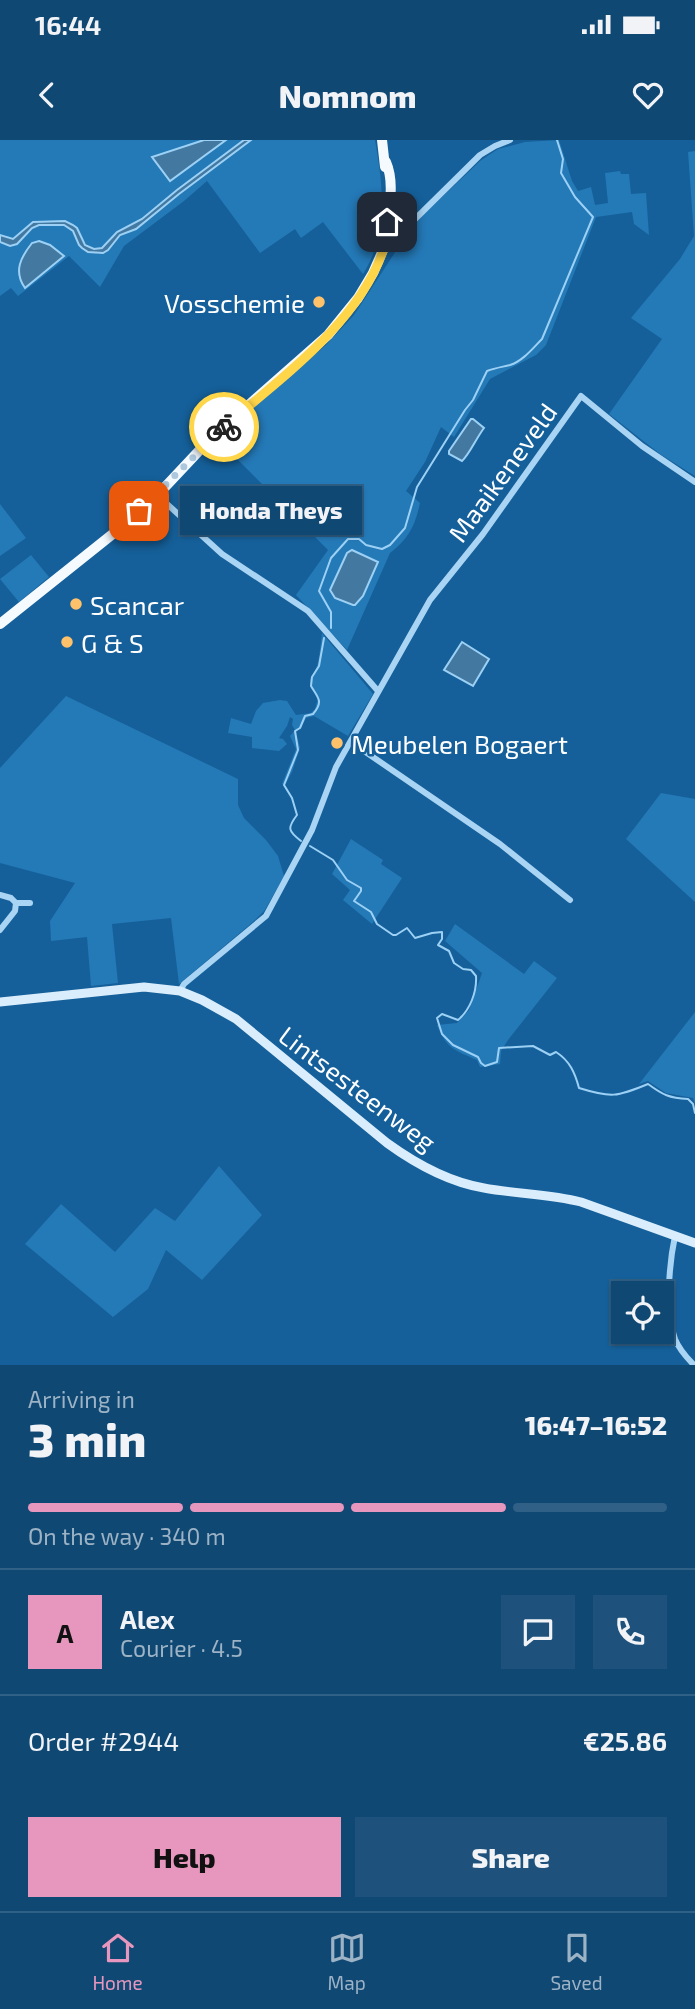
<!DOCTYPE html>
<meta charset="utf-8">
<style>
:root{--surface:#104874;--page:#1e527c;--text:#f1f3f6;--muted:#9cb2c5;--line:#306086;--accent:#e797bd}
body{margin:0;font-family:"Exo 2",sans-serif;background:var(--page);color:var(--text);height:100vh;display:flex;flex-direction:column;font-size:26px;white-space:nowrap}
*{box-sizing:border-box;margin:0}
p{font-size:23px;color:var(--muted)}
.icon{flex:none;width:38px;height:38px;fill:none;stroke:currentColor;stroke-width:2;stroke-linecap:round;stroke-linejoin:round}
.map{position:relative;height:1225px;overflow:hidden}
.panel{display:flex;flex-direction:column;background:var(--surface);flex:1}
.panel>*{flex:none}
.controls{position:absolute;left:611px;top:1141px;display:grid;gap:14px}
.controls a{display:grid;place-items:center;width:63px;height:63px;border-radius:0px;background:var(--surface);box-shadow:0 2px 5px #0004,0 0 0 2px var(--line);font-size:35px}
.pin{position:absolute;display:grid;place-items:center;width:60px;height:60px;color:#fff;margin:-30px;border-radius:14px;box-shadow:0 4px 10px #0006}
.courier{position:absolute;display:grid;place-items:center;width:70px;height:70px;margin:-35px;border:5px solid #ffd54a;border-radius:50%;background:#fff;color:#222;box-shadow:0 2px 9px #0007}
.bubble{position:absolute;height:49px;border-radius:0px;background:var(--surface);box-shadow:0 2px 5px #0004,0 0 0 2px var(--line);font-size:23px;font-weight:800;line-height:49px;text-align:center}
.summary em{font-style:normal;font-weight:800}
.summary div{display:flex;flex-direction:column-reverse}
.summary{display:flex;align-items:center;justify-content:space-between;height:119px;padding:0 28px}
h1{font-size:46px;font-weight:800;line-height:52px}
.bar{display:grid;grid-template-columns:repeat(4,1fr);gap:10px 7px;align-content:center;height:84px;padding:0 28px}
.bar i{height:9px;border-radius:5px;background:var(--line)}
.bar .current{background:var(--accent)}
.bar p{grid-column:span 4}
.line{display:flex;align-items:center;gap:18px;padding:0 28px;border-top:2px solid var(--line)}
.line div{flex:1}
.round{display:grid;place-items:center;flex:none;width:74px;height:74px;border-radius:0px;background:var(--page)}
.action{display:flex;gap:14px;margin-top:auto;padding:14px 28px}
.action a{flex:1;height:80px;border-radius:0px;background:var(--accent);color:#111;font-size:28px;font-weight:800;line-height:80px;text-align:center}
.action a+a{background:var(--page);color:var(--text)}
.status{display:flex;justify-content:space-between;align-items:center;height:49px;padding:0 35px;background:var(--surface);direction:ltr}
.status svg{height:19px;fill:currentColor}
header{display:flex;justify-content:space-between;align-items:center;height:91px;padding:0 28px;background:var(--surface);font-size:32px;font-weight:800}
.tabs{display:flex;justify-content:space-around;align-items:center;height:98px;border-top:2px solid var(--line);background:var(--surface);font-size:19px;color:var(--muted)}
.tabs a{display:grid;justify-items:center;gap:4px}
.tabs .current{color:var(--accent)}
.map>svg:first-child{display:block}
.green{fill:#2479b7;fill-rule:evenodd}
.water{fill:#4378a1;stroke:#9cd1f5;stroke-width:2}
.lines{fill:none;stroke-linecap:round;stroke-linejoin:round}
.stream{stroke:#9cd1f5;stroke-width:2}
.street{stroke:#a9d4f3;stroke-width:6}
.secondary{stroke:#d9edfc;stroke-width:9}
.primary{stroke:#f5faff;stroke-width:10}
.done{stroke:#adc7dc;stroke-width:7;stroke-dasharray:0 12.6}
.route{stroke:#ffd54a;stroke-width:9}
.poi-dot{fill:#ffc26b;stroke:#15609a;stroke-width:2.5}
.labels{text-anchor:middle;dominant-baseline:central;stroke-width:5;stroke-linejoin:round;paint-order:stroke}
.poi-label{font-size:26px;fill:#fff;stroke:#15609a;text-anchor:start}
.street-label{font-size:26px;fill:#fff;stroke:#15609a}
</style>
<div class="status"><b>16:44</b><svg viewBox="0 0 49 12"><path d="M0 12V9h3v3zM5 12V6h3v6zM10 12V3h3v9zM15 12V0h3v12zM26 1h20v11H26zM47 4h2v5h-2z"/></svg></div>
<header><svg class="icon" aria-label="back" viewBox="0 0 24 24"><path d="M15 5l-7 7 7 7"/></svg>Nomnom<svg class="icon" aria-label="heart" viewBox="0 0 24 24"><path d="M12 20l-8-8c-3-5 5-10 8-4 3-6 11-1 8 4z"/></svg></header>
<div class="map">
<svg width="695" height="1225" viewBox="0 0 695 1225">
<rect width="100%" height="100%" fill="#15609a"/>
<!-- green -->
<g class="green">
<path d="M0,0H204L152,17L202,19L226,0H244L177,50L142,79L113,96L105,106L95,109L83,102L73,85C58,82 41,78 26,88C21,91 18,96 13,99L0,95Z"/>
<path d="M251,0H375C383,45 389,93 363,134L323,82L301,98L295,89L260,113L207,41L184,61L124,106L100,147L69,116L18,156L11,148L0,156V102L10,106L35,86C46,84 67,81 74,92C78,97 77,104 82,108C87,111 94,112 99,114L120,95L136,89L179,54Z"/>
<path d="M559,0L572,41L578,51L591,47L595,65L608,63L605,33L620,31L621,34H629L631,54L646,53L649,95L634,84L632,72L596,77L546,205L536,215L490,239L454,297L441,287L425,322L406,351L420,363C415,386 409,398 390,413L347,510L296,455L328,410L216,298L326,205L354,175L407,94L421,77L480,21L498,9L525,2ZM352,410L377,421L378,424L375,426L365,450L355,465C344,465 337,458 330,450L347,413Z"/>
<polygon points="695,11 695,336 660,314 609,274 662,199 631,178 680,119 694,96 688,12"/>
<polygon points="0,364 26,398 0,416"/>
<polygon points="31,415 49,437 19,462 0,439"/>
<path d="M322,493L373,554L348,596L314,576L306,578L301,588L296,592L300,608L292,632L285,645L282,644L296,609L290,596L295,590L292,585L293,579L290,577L287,586L279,598L283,599L287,604L279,611L252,608V597L228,593L231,578L251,584L256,571L263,563L280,560L287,561L296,575L311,573L315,569L318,558C302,536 314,541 318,522C320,512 321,502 322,493Z"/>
<polygon points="66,556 238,639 238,665 244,678 266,700 278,716 284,736 265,770 253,782 179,844 171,778 112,784 118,843 91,846 87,797 51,801 50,781 75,743 0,723 0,628"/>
<polygon points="661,653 695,659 695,762 626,699"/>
<polygon points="351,699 383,720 381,724 402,738 372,784 343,760 350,750 332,734"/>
<path d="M455,784L524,834L534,821L557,838L508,900L501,911L500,924L480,927L477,920C454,910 447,909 437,885L457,883L469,870L482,833L445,801Z"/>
<polygon points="695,872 695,964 693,958 666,953 648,941 639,944"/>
<polygon points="219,1026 262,1075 202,1140 166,1110 148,1149 113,1177 25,1104 61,1064 115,1112 155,1068 175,1081"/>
</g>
<!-- water -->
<g class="water">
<polygon points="204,0 226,0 170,41 152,17"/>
<polygon points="244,0 251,0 179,54 136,89 120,95 108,110 103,113 88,112 82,108 79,105 73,91 64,85 39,85 32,88 17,104 10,106 0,102 0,95 13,99 33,82 65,81 73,85 77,88 85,105 94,109 102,108 117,92 142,79 177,50"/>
<path d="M39,101L50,105L64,116L25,148C13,131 21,117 32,103Z"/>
<path d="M471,279H473L484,288C477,297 469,315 462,321L449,314V311Z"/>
<polygon points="352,410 378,422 363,456 355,465 353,465 335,458 330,450 347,413"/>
<polygon points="462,502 489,519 473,546 444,530"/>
</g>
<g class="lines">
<!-- stream -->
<g class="stream">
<path d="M331,488V472L319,451L331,418L348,399H359L366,405L382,409L390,405L405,388L417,347L465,270L473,260L487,231C495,228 502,227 510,225C523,221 533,208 542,199L593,77L575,57L561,33L563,19L557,0"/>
<path d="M301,701C288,691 287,688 297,675L292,658L284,645L298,610L295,591L300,588L305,576L313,574C324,561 318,558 311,546L312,537L319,526L324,498"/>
<path d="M310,706L333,720L347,740L361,748V751L354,761L371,772L377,784L393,795H396L407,788L415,798L432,793L442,792V799L438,805L449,811L454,823L463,829L471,830L476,836C477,852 470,870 458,880L442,874L437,878L442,894L453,905L478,917L481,923L485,926L497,922L499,908L533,906L550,915L556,912C570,921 575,933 579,948C611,958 617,957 648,944C663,955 669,958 688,959L693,964L695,973"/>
</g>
<!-- street -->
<g class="street">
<polyline points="387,82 399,86 407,84"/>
<polyline points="386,89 402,90 406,88 480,15 495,6 510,0"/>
<polyline points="156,354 222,414 308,471 378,551"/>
<polyline points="351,602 500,704 570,760"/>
<polyline points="0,755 11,758 16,763 15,771 0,790"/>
<polyline points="16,763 30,763"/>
<polyline points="180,851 184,844 266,776 312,690 336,627 430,460 483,394 581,256 642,306 695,342"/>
<path d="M675,1096C669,1124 665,1172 675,1199C679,1209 686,1217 694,1225"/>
</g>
<!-- secondary -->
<path class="secondary" d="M0,862L144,847L180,851L202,860L236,879L387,1003C416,1024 448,1042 484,1048C516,1054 549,1054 581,1062L695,1103"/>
<!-- primary -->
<g class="primary">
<polyline points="382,0 385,27"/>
<path d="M0,484L119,389L166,346L212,297L328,195L358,158L373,133L384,108L387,93L386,89C389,67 395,43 386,22"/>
</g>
</g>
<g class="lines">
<!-- done -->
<polyline class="done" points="139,371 224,287"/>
<!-- route -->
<path class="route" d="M224,287C281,238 360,182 384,108C386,98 386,91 387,82"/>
</g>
<!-- markers -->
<g class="poi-dot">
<circle cx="319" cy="162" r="7"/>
<circle cx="76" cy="464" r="7"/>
<circle cx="67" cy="502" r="7"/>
<circle cx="337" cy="603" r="7"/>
</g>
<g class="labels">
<!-- poi labels -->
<g class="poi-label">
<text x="305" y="162" text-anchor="end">Vosschemie</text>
<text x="90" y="464">Scancar</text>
<text x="81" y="502">G &amp; S</text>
<text x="351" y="603">Meubelen Bogaert</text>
</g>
<!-- street labels -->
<g class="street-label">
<text transform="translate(502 332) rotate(-54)">Maaikeneveld</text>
<text transform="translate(358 948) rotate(37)">Lintsesteenweg</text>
</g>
</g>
</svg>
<div class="controls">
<a><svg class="icon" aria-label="locate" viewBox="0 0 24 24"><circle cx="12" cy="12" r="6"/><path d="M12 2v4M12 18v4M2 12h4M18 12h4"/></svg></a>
</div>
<div class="pin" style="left:139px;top:371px;background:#ea580c"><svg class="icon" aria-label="bag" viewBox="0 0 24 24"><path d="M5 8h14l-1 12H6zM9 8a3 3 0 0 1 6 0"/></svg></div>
<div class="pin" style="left:387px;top:82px;background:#1f2937"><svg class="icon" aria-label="home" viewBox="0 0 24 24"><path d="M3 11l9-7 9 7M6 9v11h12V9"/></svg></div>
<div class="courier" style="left:224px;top:287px"><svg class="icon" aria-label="bike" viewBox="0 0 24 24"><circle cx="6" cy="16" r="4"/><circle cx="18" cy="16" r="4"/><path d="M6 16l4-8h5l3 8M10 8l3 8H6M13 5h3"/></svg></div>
<div class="bubble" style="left:180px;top:346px;width:182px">Honda Theys</div>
</div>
<section class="panel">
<div class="summary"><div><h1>3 min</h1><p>Arriving in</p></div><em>16:47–16:52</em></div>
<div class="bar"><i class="current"></i><i class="current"></i><i class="current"></i><i></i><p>On the way · 340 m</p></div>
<div class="line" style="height:126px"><b class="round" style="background:var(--accent);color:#111">A</b><div><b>Alex</b><p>Courier · 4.5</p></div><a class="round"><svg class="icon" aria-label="chat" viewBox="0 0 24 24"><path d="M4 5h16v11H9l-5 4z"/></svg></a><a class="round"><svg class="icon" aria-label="phone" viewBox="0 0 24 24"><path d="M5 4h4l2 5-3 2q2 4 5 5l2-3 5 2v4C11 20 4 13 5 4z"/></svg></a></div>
<div class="line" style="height:91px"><div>Order #2944</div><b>€25.86</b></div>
<div class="action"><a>Help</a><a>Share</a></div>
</section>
<nav class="tabs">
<a class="current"><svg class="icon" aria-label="home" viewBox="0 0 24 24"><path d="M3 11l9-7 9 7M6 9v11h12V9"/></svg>Home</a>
<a><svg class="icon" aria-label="map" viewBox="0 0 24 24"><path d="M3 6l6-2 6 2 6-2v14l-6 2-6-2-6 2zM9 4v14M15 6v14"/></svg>Map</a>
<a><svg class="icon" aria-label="saved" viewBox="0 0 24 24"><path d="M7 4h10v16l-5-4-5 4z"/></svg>Saved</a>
</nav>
